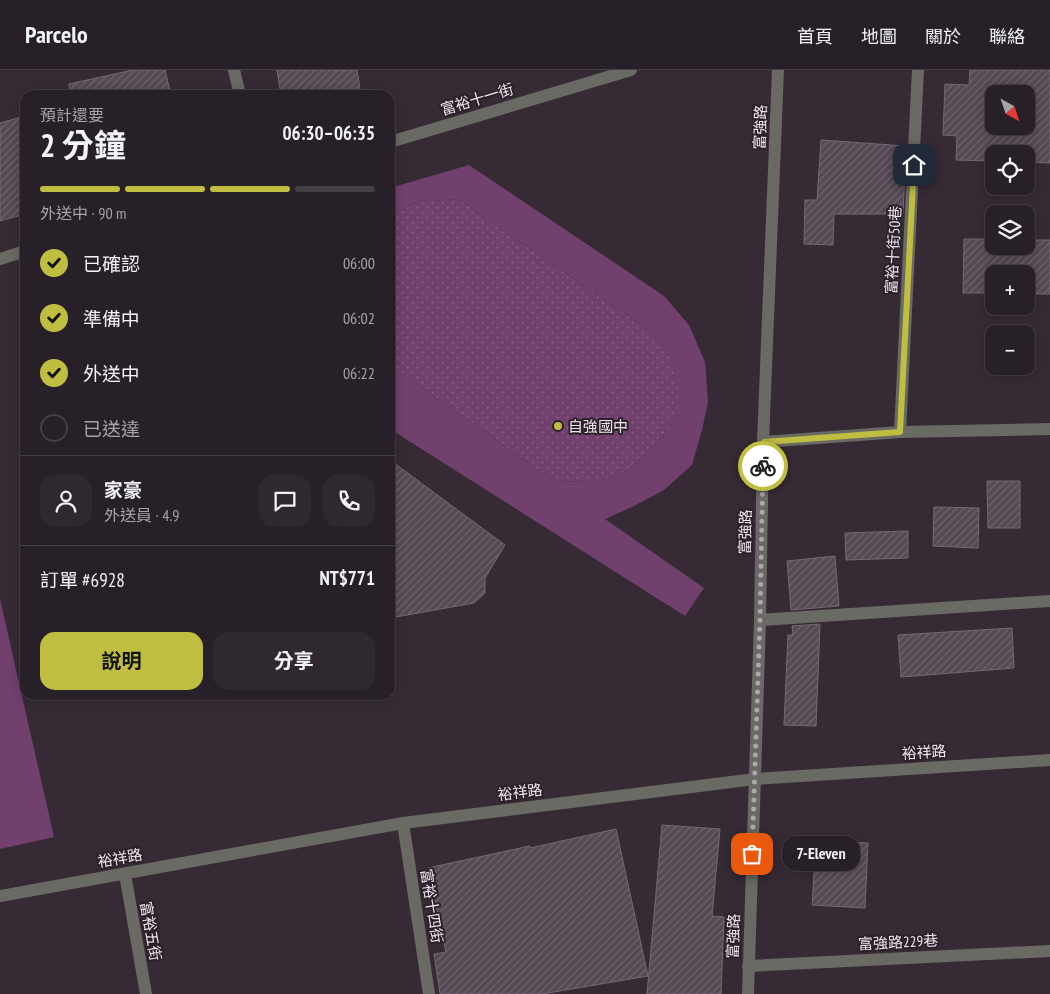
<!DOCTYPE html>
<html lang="zh-TW">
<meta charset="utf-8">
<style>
:root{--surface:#282028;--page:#302830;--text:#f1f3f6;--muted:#a5a3a8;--line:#443e45;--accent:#c0be41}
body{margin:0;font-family:"PT Sans Narrow","Noto Sans TC",sans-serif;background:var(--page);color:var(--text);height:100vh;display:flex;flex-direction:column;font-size:19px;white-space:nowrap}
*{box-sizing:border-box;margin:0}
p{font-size:16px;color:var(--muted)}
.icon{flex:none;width:28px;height:28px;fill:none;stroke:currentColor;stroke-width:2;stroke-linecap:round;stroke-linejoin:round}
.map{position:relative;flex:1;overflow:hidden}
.side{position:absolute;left:20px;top:20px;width:375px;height:610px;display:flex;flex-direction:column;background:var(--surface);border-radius:15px;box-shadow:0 2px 12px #0003,0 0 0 1px var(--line)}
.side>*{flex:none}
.needle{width:32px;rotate:140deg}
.tools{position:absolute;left:985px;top:15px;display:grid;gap:10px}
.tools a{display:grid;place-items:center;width:50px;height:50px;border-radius:10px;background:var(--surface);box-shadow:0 2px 12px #0003,0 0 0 1px var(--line);font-size:25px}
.pin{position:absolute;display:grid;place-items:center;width:42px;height:42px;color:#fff;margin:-21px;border-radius:10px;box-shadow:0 2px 8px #0006}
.courier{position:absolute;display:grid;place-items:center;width:50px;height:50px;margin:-25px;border:4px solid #c0be41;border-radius:50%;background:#fff;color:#222;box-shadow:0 1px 6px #0007}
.bubble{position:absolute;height:35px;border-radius:15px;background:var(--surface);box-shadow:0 2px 12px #0003,0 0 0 1px var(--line);font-size:16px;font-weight:700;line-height:35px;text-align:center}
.head em{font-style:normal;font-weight:700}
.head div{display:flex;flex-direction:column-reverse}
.head{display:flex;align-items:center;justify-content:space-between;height:85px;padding:0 20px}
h1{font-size:32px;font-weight:700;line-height:38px}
.bar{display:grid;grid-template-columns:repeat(4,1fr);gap:8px 5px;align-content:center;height:60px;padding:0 20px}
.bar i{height:6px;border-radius:4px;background:var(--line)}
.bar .selected{background:var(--accent)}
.bar p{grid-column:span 4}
.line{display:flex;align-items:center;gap:12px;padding:0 20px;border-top:1px solid var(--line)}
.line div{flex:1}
.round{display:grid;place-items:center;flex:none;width:52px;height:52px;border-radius:15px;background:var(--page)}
ol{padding:0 20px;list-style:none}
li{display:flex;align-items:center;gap:15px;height:55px}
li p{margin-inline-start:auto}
li .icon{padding:5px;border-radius:50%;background:var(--accent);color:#111;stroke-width:4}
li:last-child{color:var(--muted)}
li i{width:28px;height:28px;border:2px solid var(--line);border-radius:50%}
.action{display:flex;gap:10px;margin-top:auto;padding:10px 20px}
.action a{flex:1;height:58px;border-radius:15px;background:var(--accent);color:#111;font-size:20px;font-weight:700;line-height:58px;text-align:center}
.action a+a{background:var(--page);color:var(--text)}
header{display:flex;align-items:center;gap:30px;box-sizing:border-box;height:70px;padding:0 25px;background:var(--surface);border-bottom:1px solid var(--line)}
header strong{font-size:24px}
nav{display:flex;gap:28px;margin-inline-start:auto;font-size:18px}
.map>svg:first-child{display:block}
.grass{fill:url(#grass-dots)}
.green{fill:#71406d}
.building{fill:url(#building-hatch);stroke:#756874;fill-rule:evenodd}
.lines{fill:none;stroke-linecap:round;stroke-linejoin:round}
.street{stroke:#696a63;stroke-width:12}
.done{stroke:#aea5ad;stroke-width:5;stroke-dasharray:0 9}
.route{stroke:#c0be41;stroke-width:6}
.poi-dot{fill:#c0be41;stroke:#2c212b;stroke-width:2}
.labels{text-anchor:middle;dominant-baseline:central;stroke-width:4;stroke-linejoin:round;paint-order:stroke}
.street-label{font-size:15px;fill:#eee6ed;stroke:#2c212b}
.poi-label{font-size:15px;fill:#eee6ed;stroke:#2c212b;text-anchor:start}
</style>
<header>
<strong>Parcelo</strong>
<nav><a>首頁</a><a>地圖</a><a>關於</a><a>聯絡</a></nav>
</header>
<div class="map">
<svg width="1050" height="924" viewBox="0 0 1050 924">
<defs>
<pattern id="grass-dots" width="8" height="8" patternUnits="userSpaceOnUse" patternTransform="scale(1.25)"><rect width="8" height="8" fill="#71406d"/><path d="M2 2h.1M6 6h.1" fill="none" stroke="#865c82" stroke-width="1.8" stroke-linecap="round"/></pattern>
<pattern id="building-hatch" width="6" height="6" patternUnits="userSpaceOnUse" patternTransform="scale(1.25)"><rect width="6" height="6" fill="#554954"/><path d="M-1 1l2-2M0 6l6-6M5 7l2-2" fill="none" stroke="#6e636d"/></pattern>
</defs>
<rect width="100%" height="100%" fill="#362b35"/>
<!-- grass -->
<polygon class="grass" points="458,129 654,264 672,290 678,315 678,343 663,366 645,386 627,401 595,412 554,411 390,295 390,147 416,132"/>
<!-- green -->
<g class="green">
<polygon points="469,95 664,226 689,255 705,292 708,332 702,360 692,395 664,420 634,436 605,449 704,518 685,546 390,359 390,295 554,411 595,412 627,401 645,386 663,366 678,343 678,315 672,291 654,264 458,129 416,132 390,147 390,118"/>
<polygon points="0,529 54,767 0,779"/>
</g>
<!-- building -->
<g class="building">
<polygon points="133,0 165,0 171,25 70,25 69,14"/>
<polygon points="277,0 357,0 361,25 281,25"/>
<path d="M970,0H1050V93L1026,92V84H994V91L956,90L957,66L943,65L945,14L969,15ZM994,24H1026V56H994Z"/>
<polygon points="25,46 25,144 0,151 0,53"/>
<polygon points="821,70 906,76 903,144 834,144 833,175 804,174 805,130 817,130"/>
<polygon points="964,169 994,169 994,176 1026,176 1026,170 1050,170 1050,224 1026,224 1026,204 994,204 994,223 963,223"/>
<polygon points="390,390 505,475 485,508 485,523 474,533 390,548"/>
<polygon points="987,411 1020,411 1020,458 988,458"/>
<polygon points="934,437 979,438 978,478 933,476"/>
<polygon points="908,461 908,488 846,490 845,463"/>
<polygon points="835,486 839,536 791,540 787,491"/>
<polygon points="820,554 816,656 784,655 788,565 793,565 792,556"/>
<polygon points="1012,558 1014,598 901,607 898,565"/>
<polygon points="662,755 720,759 712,846 724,847 721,924 647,924"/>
<polygon points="616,759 648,906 542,924 440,924 434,884 446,882 428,798 530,776 530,778"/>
<polygon points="816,771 868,773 865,838 812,835"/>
</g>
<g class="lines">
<!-- street -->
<g class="street">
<polyline points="234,0 240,25"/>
<polyline points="390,72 631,0"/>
<polyline points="0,189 25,181"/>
<polyline points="900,362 918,0"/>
<polyline points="763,372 900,362 1050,359"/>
<polyline points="760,550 1050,531"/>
<polyline points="403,753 429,924"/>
<polyline points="125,804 146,924"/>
<polyline points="0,826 403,753 755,709 1050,690"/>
<polyline points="748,896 1050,881"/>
<polyline points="748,924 760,550 763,372 778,0"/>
</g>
</g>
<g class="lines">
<!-- done -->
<polyline class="done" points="752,784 760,550 763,396"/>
<!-- route -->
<polyline class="route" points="763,396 764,372 900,362 914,95"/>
</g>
<!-- markers -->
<circle class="poi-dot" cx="558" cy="356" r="5"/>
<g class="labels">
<!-- street labels -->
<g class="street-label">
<text transform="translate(477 29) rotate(-17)">富裕十一街</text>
<text transform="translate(760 57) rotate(-88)">富強路</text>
<text transform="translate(893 180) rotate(-87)">富裕十街50巷</text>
<text transform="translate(745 462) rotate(-89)">富強路</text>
<text transform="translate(924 682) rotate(-4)">裕祥路</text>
<text transform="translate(520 722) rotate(-7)">裕祥路</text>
<text transform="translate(120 788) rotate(-10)">裕祥路</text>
<text transform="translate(432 836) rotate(81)">富裕十四街</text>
<text transform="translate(151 861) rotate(80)">富裕五街</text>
<text transform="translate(733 866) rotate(-88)">富強路</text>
<text transform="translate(898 872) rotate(-3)">富強路229巷</text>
</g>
<!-- poi labels -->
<g class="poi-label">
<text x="568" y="356">自強國中</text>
</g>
</g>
</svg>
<div class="tools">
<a><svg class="needle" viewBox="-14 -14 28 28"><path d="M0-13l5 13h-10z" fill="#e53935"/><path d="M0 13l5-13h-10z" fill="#a5a3a8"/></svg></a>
<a><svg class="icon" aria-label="locate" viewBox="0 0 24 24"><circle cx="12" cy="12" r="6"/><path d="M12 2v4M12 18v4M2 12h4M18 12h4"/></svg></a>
<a><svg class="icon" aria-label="layers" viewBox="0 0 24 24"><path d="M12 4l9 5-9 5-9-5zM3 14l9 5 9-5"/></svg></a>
<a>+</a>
<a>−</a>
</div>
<div class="pin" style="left:752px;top:784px;background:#ea580c"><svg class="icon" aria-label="bag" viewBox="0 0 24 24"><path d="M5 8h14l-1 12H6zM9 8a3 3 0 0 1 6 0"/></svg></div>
<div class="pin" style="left:914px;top:95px;background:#1f2937"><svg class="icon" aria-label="home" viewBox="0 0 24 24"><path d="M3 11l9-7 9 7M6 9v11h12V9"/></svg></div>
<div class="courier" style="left:763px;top:396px"><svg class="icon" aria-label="bike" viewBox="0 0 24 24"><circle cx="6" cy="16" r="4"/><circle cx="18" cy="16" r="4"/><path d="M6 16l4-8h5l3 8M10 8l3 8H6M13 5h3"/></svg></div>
<div class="bubble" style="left:782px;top:766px;width:78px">7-Eleven</div>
<section class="side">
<div class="head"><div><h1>2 分鐘</h1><p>預計還要</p></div><em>06:30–06:35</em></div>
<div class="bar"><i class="selected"></i><i class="selected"></i><i class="selected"></i><i></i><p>外送中 · 90 m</p></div>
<ol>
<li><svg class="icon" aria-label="check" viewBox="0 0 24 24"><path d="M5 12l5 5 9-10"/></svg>已確認<p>06:00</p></li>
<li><svg class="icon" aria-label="check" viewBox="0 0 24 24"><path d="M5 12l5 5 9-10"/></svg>準備中<p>06:02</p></li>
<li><svg class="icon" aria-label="check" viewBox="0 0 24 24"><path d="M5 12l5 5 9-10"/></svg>外送中<p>06:22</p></li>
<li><i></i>已送達</li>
</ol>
<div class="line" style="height:90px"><a class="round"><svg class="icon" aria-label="person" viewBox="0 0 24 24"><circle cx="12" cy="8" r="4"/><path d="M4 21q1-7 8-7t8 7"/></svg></a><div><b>家豪</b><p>外送員 · 4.9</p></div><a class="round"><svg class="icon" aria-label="chat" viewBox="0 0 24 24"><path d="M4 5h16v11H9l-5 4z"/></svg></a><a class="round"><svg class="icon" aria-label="phone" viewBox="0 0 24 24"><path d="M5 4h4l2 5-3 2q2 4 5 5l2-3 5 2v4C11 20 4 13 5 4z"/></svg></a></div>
<div class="line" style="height:65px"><div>訂單 #6928</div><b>NT$771</b></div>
<div class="action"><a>說明</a><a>分享</a></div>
</section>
</div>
